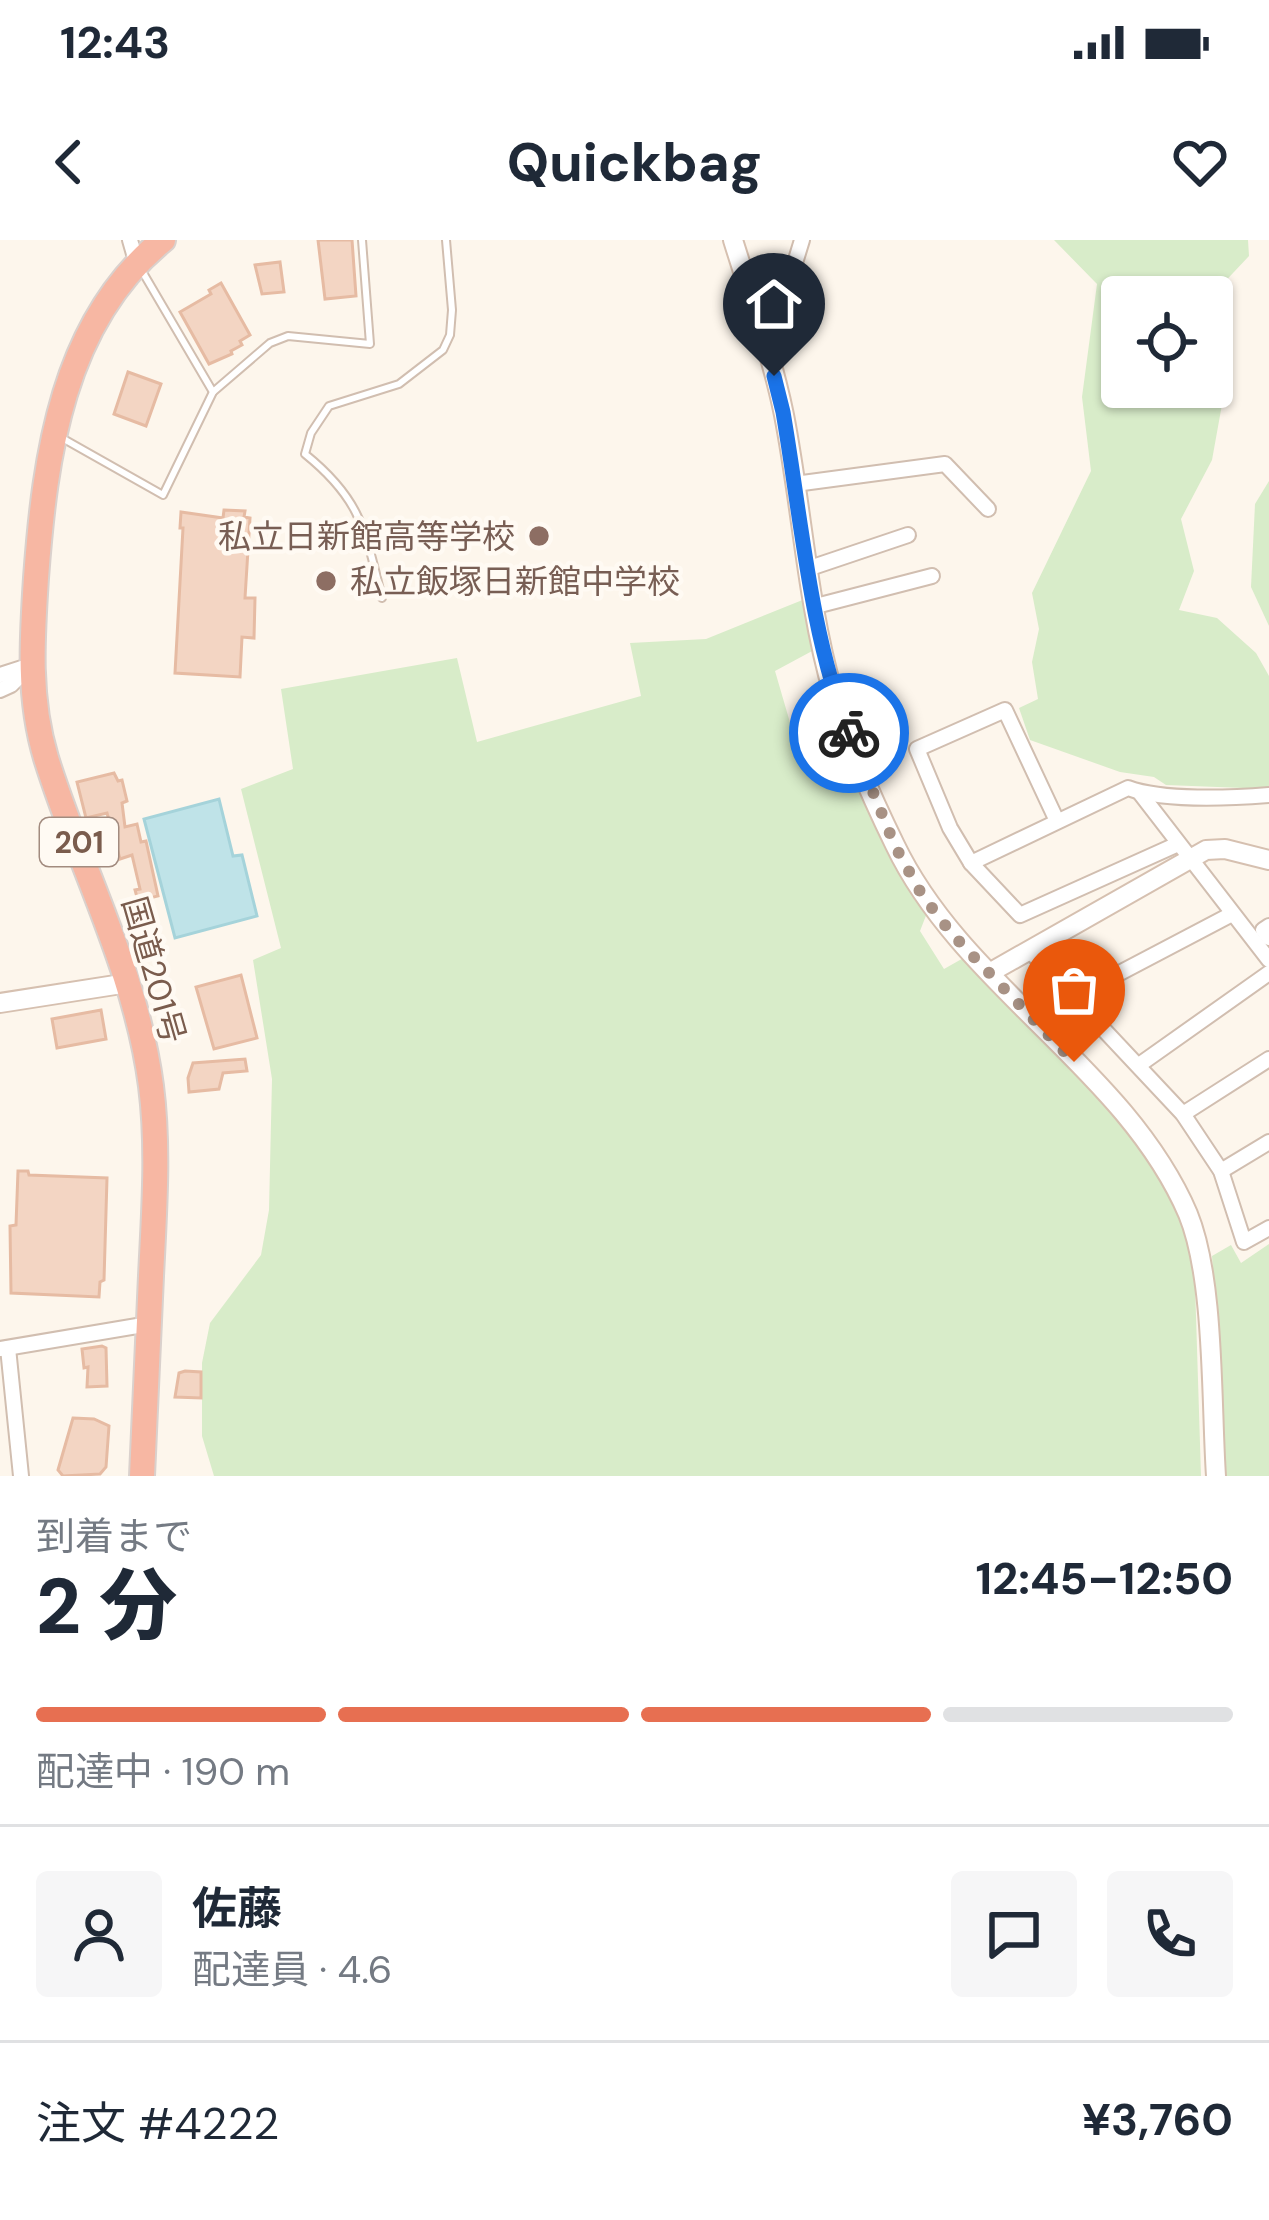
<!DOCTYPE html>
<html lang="ja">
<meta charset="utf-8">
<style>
:root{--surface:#fff;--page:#f6f6f7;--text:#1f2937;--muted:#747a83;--line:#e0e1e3;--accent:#e76f51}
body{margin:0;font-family:"DM Sans","Noto Sans JP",sans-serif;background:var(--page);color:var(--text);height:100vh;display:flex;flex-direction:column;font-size:45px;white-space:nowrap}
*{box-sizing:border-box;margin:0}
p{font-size:39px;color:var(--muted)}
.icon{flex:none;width:66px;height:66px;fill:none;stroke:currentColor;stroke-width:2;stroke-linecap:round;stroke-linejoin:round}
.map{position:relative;height:1236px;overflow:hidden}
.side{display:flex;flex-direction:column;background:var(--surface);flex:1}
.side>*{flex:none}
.buttons{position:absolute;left:1101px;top:36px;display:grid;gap:24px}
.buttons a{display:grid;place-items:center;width:132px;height:132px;border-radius:12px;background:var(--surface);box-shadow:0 3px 9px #0004;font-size:60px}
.pin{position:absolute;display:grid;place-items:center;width:102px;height:102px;color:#fff;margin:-123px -51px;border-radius:50% 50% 50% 0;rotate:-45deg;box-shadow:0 0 12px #0007}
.pin .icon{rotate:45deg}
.courier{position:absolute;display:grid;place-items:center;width:120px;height:120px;margin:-60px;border:9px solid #1a73e8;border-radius:50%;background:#fff;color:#222;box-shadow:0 3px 15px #0007}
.overview em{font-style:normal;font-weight:800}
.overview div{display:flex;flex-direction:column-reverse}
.overview{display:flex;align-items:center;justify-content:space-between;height:204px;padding:0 36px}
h1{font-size:78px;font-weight:800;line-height:90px}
.bar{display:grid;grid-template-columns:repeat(4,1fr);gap:18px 12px;align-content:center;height:144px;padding:0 36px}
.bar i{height:15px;border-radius:9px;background:var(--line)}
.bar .current{background:var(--accent)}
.bar p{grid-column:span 4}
.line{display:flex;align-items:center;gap:30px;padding:0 36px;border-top:3px solid var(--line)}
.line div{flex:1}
.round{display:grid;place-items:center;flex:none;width:126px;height:126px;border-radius:12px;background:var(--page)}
.status{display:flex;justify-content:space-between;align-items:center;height:84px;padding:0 60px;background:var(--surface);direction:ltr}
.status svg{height:33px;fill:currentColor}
header{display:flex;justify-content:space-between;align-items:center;height:156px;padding:0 36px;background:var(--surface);font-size:54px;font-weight:800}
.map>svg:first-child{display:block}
.green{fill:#d8ecc9;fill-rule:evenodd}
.water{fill:#bfe3e8;stroke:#a5d3da;stroke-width:3}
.building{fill:#f3d5c3;stroke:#e6bba3;stroke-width:3}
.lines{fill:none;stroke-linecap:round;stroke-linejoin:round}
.lane-casing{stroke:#d1beb0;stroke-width:10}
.street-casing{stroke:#d1beb0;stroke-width:18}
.secondary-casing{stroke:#d6c0b0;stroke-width:22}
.highway-casing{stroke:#dad1cd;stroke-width:28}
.lane{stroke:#fff;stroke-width:6}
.street{stroke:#fff;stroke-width:14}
.secondary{stroke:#fff;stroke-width:18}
.highway{stroke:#f7b7a3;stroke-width:24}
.done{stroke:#a89285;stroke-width:12;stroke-dasharray:0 21.6}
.route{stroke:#1a73e8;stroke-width:15}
.education-dot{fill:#8d6e63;stroke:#fffaf3;stroke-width:4.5}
.labels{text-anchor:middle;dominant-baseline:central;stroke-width:9;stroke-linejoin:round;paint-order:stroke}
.shield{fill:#fffaf3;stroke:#a28b7f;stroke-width:3}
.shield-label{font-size:30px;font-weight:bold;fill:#7a5c4d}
.education-label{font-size:33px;fill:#785e54;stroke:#fffaf3;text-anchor:end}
.street-label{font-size:33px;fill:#7a5c4d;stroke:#fffaf3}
</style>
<div class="status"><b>12:43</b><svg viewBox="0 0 49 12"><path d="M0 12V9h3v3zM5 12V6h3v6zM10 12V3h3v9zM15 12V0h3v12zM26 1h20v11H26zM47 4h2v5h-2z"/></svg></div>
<header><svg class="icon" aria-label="back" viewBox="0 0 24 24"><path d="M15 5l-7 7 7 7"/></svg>Quickbag<svg class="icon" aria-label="heart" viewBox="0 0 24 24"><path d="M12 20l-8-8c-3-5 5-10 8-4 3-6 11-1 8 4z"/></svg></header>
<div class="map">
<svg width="1269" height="1236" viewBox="0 0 1269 1236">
<rect width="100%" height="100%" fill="#fdf6ec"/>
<!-- green -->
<g class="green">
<path d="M1054,0H1248L1249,16L1217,50L1230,120L1212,220L1181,279L1194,331L1179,370L1217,378L1256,413L1269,436V549L1166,545L1154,537L1120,532L1030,500L1019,468L1038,459L1032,422L1039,389L1032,353L1091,231L1082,157L1097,44ZM1122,57H1212V147H1122Z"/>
<polygon points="1269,241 1269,386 1251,347 1255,264"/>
<polygon points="805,359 814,410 775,431 791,486 849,512 927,673 920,691 944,729 967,716 1139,904 1182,976 1195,1044 1201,1236 214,1236 202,1196 202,1123 210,1083 261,1015 269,970 272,839 253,720 281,708 241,549 293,529 281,449 457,418 477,502 641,456 630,403 706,399"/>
<polygon points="1269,1004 1269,1236 1226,1236 1212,1016 1231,1005 1241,1023"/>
</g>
<!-- water -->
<polygon class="water" points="219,559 233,616 242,615 257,676 175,698 144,579"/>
<!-- building -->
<g class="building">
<polygon points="318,0 352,0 356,56 325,59"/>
<polygon points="280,22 284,52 262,54 255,25"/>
<polygon points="221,43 250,95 240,101 242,105 231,111 232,114 209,124 180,72 211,54 209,50"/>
<polygon points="128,132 161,144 146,186 114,174"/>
<polygon points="224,270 245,271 244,277 250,278 245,358 255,358 254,398 242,397 240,437 175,433 183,288 180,288 181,272 223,278"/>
<polygon points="114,533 118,541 122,540 127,561 122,563 125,587 137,584 141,602 146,601 158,656 138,661 135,650 140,649 132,615 120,619 107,573 86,578 77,542"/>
<polygon points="241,735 257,798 214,809 196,747"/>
<polygon points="101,770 106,799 57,808 52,779"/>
<polygon points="245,819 247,831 223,833 219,849 189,852 188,838 193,823"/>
<polygon points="18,931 28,931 29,935 107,938 104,1040 100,1042 99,1057 11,1053 10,986 16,985"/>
<polygon points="102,1106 106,1108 107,1146 87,1147 88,1127 84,1128 82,1109"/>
<polygon points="185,1131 201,1132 201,1158 175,1157 179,1133"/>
<polygon points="73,1178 94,1179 109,1186 106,1227 100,1234 63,1236 58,1230"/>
</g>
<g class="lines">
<defs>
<g id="lane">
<polyline points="142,31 213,152"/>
<polyline points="62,198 163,255 213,152 270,103 288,96 370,104 362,0"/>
<path d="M382,358C365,291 362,260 305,214L311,193L329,166L399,144L443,110L450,95L452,70L446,0"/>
</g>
<g id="street">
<polyline points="130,0 136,21"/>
<polyline points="764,100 787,49 802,0"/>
<polyline points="795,244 945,224 988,269"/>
<polyline points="810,328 908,295"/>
<polyline points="816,366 932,336"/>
<polyline points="0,435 25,427"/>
<polyline points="0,450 11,445 30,426"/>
<polyline points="1140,553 1269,720"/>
<polyline points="1057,581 1005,470 917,509 950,588 971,623 1020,675 1178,604"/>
<path d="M971,623L1128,548C1163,561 1231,558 1269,555"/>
<polyline points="1269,686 1263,690 1269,698"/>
<polyline points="1030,711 1183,874 1221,931 1244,1002 1269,988"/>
<polyline points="1074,757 1232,674"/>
<polyline points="1139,825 1269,733"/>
<polyline points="1183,874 1269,819"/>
<polyline points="1221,931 1269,902"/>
<polyline points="8,1108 21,1236"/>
<polyline points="0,1109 149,1084"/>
</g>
<g id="secondary">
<path d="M733,0C751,58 772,116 784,175C802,267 807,363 833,453C848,504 872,558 895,605C963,747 1126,829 1188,974C1215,1040 1211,1162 1216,1236"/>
<polyline points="991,732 1206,610 1225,609 1269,620"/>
<polyline points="0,763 128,743"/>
</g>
<path id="highway" d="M142,1236C145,1169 148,1103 151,1036C154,974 159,908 151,846C136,730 80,628 46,518C28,458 32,399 36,338C45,216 62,82 163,0"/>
</defs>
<!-- lane casing -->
<use href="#lane" class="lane-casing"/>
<!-- street casing -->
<use href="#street" class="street-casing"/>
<!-- secondary casing -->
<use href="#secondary" class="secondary-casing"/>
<!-- highway casing -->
<use href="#highway" class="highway-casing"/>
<!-- lane -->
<use href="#lane" class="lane"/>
<!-- street -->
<use href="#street" class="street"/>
<!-- secondary -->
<use href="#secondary" class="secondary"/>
<!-- highway -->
<use href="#highway" class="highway"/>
</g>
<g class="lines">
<!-- done -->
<polyline class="done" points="849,493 895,606 922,655 952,694 1074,822"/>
<!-- route -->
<path class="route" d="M774,136L783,172C801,276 810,395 849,493"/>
</g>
<!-- markers -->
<g class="education-dot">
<circle cx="539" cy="296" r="12"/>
<circle cx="326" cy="341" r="12"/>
</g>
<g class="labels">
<!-- shield labels -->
<rect class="shield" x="40" y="578" width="78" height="48" rx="9"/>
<g class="shield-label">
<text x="79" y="602">201</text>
</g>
<!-- education labels -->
<g class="education-label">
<text x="515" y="296">私立日新館高等学校</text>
<text x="350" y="341" text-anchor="start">私立飯塚日新館中学校</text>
</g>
<!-- street labels -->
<g class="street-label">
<text transform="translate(154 730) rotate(74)">国道201号</text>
</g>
</g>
</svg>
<div class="buttons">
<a><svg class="icon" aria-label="locate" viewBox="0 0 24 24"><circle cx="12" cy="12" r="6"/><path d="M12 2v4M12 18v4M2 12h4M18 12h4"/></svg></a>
</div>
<div class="pin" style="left:1074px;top:822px;background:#ea580c"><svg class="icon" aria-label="bag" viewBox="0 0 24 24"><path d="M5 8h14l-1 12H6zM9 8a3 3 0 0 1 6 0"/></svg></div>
<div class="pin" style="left:774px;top:136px;background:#1f2937"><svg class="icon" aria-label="home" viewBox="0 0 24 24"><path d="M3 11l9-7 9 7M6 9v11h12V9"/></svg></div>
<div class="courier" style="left:849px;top:493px"><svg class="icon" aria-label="bike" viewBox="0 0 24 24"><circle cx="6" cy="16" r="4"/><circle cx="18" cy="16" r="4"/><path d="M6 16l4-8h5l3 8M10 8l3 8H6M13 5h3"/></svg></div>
</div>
<section class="side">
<div class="overview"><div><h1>2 分</h1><p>到着まで</p></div><em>12:45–12:50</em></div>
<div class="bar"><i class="current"></i><i class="current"></i><i class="current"></i><i></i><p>配達中 · 190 m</p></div>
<div class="line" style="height:216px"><a class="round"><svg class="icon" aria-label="person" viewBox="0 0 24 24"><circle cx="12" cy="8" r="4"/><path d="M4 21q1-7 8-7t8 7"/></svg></a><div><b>佐藤</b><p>配達員 · 4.6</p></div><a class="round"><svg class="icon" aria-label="chat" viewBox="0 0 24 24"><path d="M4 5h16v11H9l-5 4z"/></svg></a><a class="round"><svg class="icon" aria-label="phone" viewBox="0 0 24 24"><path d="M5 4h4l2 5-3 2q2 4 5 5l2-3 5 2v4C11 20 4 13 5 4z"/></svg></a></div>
<div class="line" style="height:156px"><div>注文 #4222</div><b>¥3,760</b></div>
</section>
